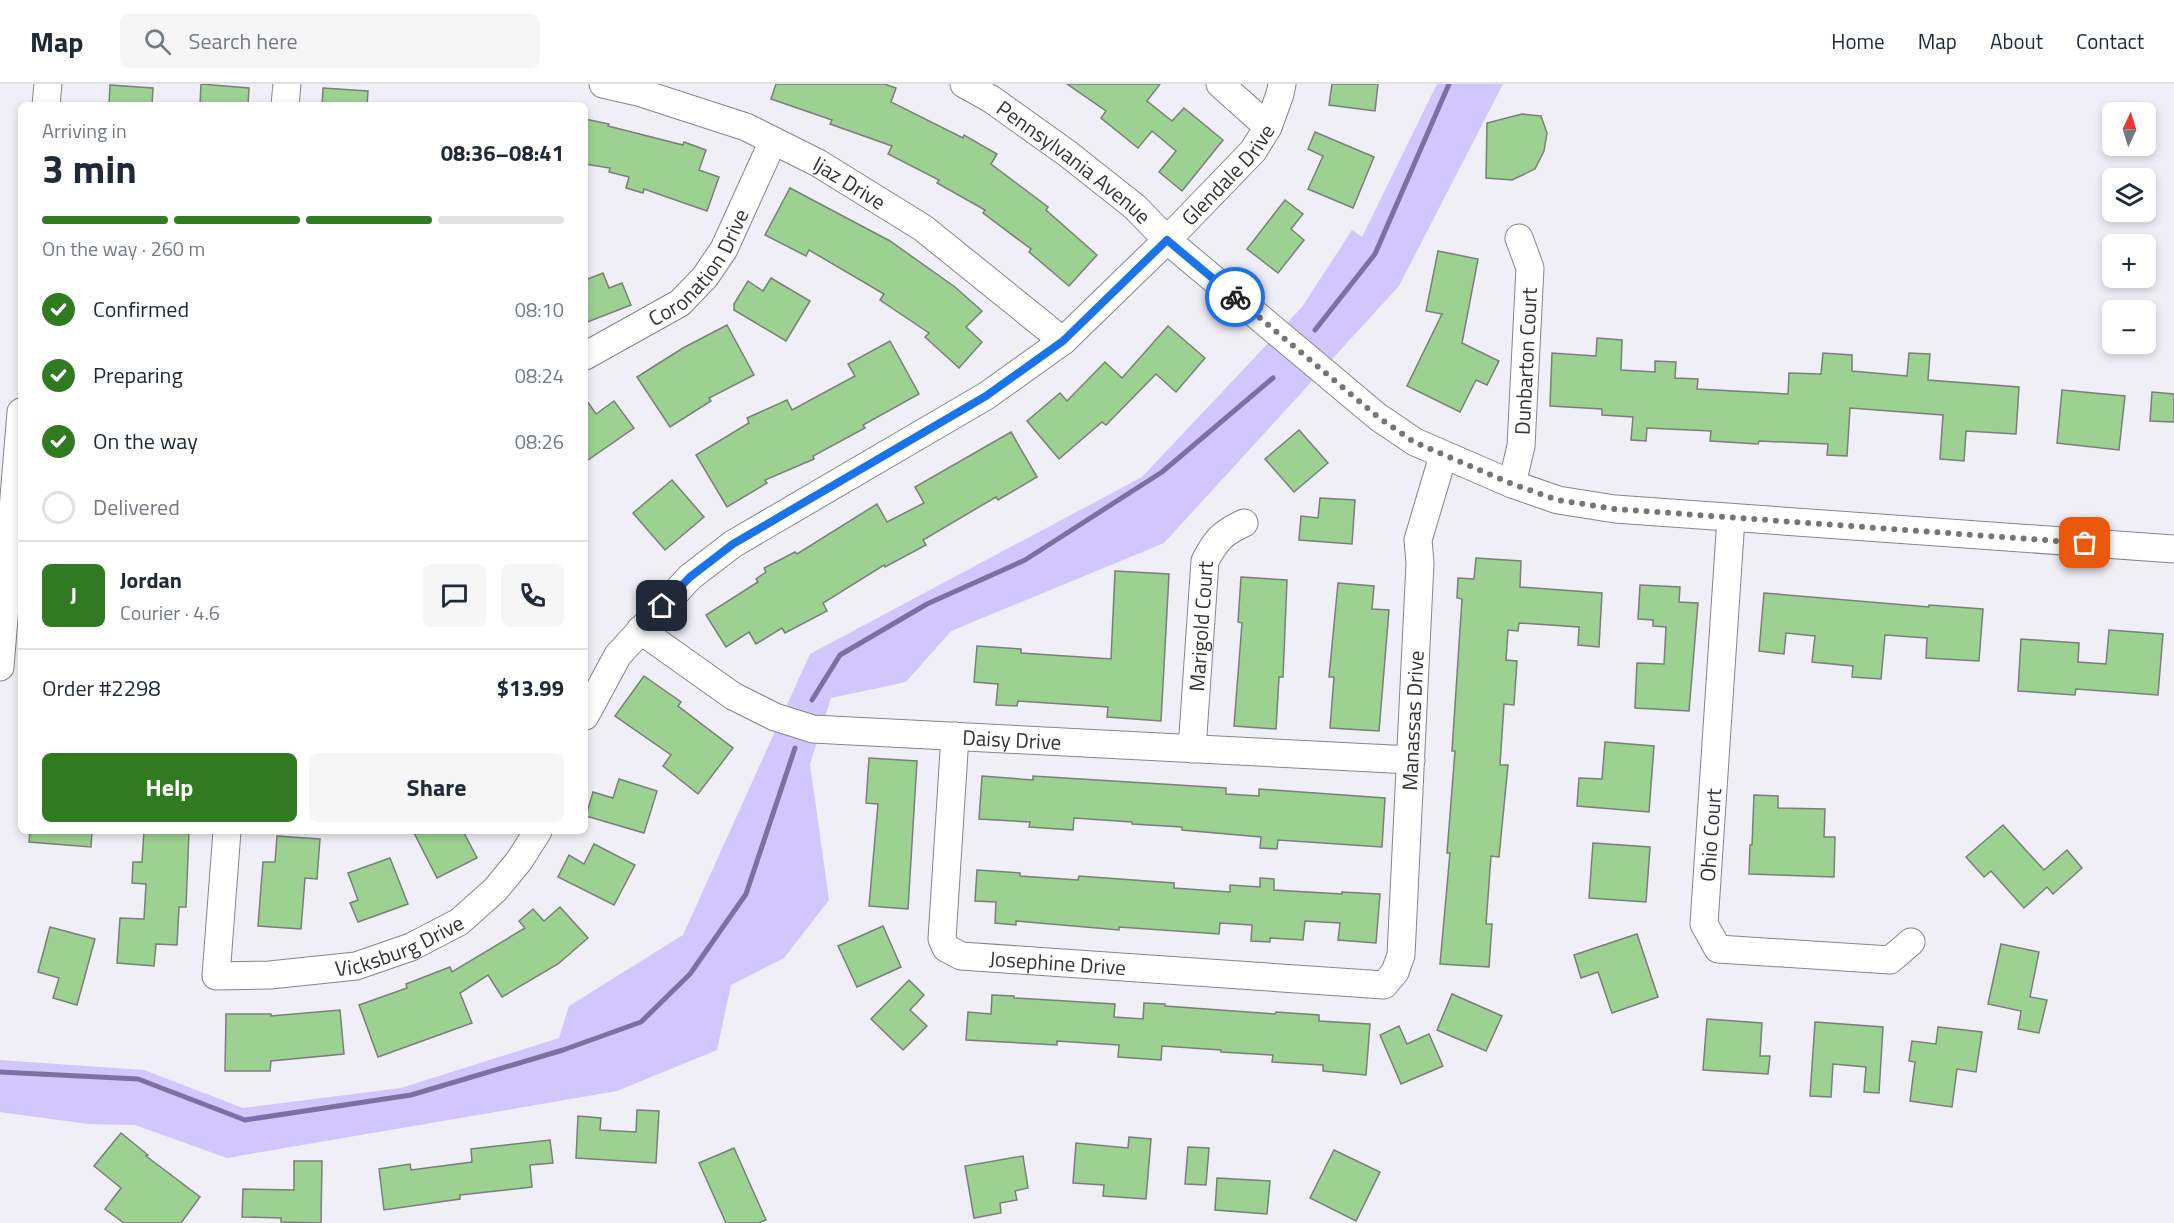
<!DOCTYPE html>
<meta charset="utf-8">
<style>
:root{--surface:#fff;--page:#f6f6f7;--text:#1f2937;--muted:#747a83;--line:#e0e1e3;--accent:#307a20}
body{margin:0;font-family:"Titillium Web",sans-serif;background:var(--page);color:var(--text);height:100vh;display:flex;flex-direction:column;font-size:22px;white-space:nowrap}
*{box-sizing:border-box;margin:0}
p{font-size:20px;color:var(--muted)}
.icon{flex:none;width:33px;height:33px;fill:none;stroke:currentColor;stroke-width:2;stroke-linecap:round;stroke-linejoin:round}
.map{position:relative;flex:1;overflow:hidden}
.details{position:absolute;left:18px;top:18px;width:570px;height:732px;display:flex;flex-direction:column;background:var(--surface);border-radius:9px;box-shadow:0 3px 9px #0003}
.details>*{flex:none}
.needle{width:39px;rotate:4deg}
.fabs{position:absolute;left:2102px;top:18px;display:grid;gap:12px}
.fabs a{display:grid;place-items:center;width:54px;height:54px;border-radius:9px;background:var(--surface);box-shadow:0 3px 9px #0003;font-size:30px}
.pin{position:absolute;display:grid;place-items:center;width:51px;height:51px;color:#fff;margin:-26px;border-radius:12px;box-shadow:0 3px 9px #0006}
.courier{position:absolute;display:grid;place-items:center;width:60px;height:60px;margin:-30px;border:4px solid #1a73e8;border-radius:50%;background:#fff;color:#222;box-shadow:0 2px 8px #0007}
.head em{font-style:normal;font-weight:700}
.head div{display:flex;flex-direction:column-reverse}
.head{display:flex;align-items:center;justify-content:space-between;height:102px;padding:0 24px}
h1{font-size:39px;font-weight:700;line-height:45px}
.bar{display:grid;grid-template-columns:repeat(4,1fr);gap:9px 6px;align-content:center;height:72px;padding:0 24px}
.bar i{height:8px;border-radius:4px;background:var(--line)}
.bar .active{background:var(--accent)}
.bar p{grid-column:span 4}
.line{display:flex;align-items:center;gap:15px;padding:0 24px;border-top:2px solid var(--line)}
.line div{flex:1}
.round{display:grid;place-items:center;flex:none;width:63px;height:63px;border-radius:9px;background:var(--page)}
ol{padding:0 24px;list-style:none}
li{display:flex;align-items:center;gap:18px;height:66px}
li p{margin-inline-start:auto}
li .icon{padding:6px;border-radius:50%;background:var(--accent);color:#fff;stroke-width:4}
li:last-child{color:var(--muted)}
li i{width:33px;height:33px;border:3px solid var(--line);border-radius:50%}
.cta{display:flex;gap:12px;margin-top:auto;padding:12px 24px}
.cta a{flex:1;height:69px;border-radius:9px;background:var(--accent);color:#fff;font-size:24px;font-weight:700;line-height:69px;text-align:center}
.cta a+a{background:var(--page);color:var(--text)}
header{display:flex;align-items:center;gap:36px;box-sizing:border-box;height:84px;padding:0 30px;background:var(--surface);border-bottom:2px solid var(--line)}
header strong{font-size:28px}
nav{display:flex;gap:33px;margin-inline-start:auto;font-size:21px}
.search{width:420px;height:54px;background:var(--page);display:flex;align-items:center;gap:15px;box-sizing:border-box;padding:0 21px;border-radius:9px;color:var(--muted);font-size:22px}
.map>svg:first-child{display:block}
.green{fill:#d2c6fe}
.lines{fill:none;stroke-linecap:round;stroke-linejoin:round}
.stream{stroke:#7c70a2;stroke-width:5}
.building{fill:#9dd192;stroke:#7a7f79;stroke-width:1.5}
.minor-casing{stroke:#86858c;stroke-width:29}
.minor{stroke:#fff;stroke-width:27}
.done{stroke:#757479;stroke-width:6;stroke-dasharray:0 10.8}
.route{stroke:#1a73e8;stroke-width:8}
.labels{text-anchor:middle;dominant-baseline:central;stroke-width:5;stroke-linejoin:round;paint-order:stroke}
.street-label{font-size:21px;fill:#333235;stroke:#fdfdff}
</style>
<header>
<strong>Map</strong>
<div class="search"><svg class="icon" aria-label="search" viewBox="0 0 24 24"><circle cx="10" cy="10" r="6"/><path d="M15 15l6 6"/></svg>Search here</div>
<nav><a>Home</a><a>Map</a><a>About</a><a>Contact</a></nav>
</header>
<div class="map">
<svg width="2174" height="1139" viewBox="0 0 2174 1139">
<rect width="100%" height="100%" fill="#f0eff7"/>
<!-- green -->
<polygon class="green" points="1437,0 1503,0 1399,202 1164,459 951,547 906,598 831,614 810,680 829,816 784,874 731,901 717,966 617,1007 227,1074 135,1041 88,1040 0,1028 0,976 144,986 243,1024 401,1004 559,954 569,922 683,851 810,570 1142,393 1302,223 1352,146 1362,153"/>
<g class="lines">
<!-- stream -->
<g class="stream">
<polyline points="1315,246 1375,170 1449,0"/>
<polyline points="812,616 840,571 927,520 1025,476 1162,388 1273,294"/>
<polyline points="0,988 138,995 245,1036 411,1011 563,966 641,938 690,890 746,810 795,664"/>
</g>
</g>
<!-- building -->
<g class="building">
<polygon points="201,0 249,4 248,21 200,21"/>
<polygon points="776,0 884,0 896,4 891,18 963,54 964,51 997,70 991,80 1048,123 1046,126 1097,171 1069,202 1029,168 1031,165 983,129 985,126 937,99 939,96 888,70 892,62 830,40 832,36 771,15"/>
<polygon points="1067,0 1160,0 1147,17 1172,37 1184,24 1223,56 1182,107 1159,88 1176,67 1152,47 1138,64 1101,34 1106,27"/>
<polygon points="1332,0 1378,0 1375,27 1329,21"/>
<polygon points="110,1 153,4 152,21 109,21"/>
<polygon points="323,4 368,7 367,21 322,21"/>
<polygon points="1522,30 1541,32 1547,49 1544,67 1535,85 1512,96 1486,94 1487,39"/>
<polygon points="585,35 609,40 608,42 683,61 684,58 706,66 699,86 719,93 707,127 644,105 643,109 626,104 629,93 609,88 610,84 585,80"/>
<polygon points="1315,48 1374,73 1353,124 1308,105 1323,72 1308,65"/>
<polygon points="790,104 890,157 955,203 982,227 966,243 982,258 959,284 925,253 929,249 880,216 884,210 809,166 806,172 765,151"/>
<polygon points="1285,116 1303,130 1291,145 1304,156 1278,189 1247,165"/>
<polygon points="1438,167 1478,175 1462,259 1499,277 1487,301 1476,296 1460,328 1407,302 1442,230 1426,227"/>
<polygon points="603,189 609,204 622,199 631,221 585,239 585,196"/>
<polygon points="771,194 810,217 786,257 734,226 734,220 748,197 763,207"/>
<polygon points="727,241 754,291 709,314 711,317 670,343 637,293 683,264"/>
<polygon points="1168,242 1205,274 1176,308 1156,290 1106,341 1102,338 1059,375 1027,337 1060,309 1067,317 1105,278 1122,294"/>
<polygon points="1597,254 1622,256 1621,286 1655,288 1655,277 1676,278 1675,294 1698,295 1697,305 1788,310 1789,289 1821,290 1823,269 1852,271 1852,287 1907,292 1909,269 1930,270 1928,296 2019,303 2016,350 1966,347 1964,377 1940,375 1943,331 1850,324 1847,372 1827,371 1828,360 1759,357 1758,360 1710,357 1711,347 1647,344 1646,357 1631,356 1633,333 1602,331 1602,325 1550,322 1552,269 1596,272"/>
<polygon points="890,257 919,310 863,341 865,344 813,372 814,375 765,396 767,399 727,423 696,371 749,339 747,334 787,316 792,326 855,292 848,280"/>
<polygon points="2062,306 2125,312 2119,366 2057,359"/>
<polygon points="2152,308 2174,310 2174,338 2150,337"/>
<polygon points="585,314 596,330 614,317 634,344 585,378"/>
<polygon points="1299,346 1328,379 1294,408 1265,375"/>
<polygon points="1011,348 1037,393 998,416 996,413 923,456 926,461 885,483 884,481 823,519 827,527 785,549 782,544 756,560 749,548 726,563 706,531 758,498 756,495 766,488 764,484 795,468 797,470 877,420 887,438 924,419 915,403"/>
<polygon points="672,396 704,433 665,466 633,429"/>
<polygon points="1320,414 1355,416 1352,460 1299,456 1301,432 1318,434"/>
<polygon points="1476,474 1521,477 1520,503 1602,509 1599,563 1578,561 1579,543 1519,539 1518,547 1508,546 1506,576 1517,577 1514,621 1504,620 1500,681 1508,681 1499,773 1491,772 1486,840 1492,840 1489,883 1440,880 1450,769 1447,769 1455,667 1452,667 1462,515 1457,514 1458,494 1474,495"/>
<polygon points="1115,487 1169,490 1161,637 1107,633 1108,623 1018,617 1017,622 996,621 998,600 974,598 977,562 1021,565 1021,569 1111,575"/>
<polygon points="1241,493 1287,496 1283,593 1279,593 1276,645 1234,642 1242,539 1238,538"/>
<polygon points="1338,499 1374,502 1372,525 1389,526 1379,647 1330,644 1334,593 1329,593"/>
<polygon points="1640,501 1680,503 1679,518 1698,519 1689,627 1635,624 1637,579 1664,580 1666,543 1653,542 1653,536 1638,535"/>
<polygon points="1764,509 1929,523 1929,521 1983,525 1979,577 1926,574 1927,554 1885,551 1881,595 1852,593 1853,582 1812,578 1815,552 1786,549 1784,570 1759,567"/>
<polygon points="2109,546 2163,550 2158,611 2076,605 2075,611 2018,607 2021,555 2079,559 2078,578 2106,580"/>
<polygon points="644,592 681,618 678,622 733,664 698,710 663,682 671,671 615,632"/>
<polygon points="1605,658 1654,662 1649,728 1577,722 1579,694 1602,695"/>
<polygon points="869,674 917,677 908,825 869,822 878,720 866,719"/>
<polygon points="982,692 1033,696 1033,692 1226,704 1226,710 1259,712 1259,705 1385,714 1382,763 1278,756 1277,765 1260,764 1261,753 1182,746 1182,743 1132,740 1132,738 1074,734 1073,746 1029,743 1030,738 979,735"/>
<polygon points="619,695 657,707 644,749 586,732 593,708 613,714"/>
<polygon points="1754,711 1778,712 1778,724 1825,725 1824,753 1835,753 1834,793 1749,790 1750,761 1752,761"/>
<polygon points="2003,741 2044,786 2067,766 2082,784 2053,810 2047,803 2024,824 1991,787 1984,793 1966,773"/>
<polygon points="30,747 92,747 91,763 29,758"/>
<polygon points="144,747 189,747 186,823 179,823 177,861 156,860 154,882 117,879 120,834 144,835 146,800 132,799 133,778 142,778"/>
<polygon points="413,747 463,747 477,774 437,794"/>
<polygon points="277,752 320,755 317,795 305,794 301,845 258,842 263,778 275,778"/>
<polygon points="1593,759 1650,763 1646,818 1589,814"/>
<polygon points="594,760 635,781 614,821 558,793 569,771 584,780"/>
<polygon points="390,774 408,820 358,838 350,819 358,816 348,789"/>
<polygon points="977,786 1020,789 1020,792 1078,796 1079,792 1174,799 1174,804 1230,808 1230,801 1260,803 1260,794 1274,795 1274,806 1342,810 1342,808 1380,810 1376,859 1338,856 1340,839 1305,837 1303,856 1270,854 1270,858 1251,857 1252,841 1220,839 1219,850 1119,843 1119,846 1016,837 1016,841 995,839 996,818 975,817"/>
<polygon points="560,823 588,854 558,880 502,913 488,891 460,909 472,939 378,973 359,921 407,904 406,900 450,883 452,888 525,844 519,837 533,825 544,837"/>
<polygon points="883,842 901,883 857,903 838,862"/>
<polygon points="50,843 95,855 77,921 53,914 59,894 38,888"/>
<polygon points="1637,850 1658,913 1612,929 1598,888 1581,894 1574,871"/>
<polygon points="2001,860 2039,868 2030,913 2047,916 2039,949 2018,945 2021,927 1988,920"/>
<polygon points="909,896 924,911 910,926 927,942 903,966 871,935"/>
<polygon points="1452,910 1502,932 1486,967 1437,946"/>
<polygon points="992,911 1014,912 1014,914 1115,920 1114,933 1143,935 1144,919 1165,920 1165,922 1275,930 1276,928 1319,931 1319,937 1370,940 1366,991 1323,987 1323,981 1272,978 1273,971 1221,968 1221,966 1162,962 1161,976 1118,973 1119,961 1057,957 1057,961 966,956 968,928 991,930"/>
<polygon points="340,926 344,970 271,977 270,987 225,987 226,930 271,930 271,932"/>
<polygon points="1707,935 1762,939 1760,972 1770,972 1768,990 1703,986"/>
<polygon points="1815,938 1883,943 1879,1009 1864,1008 1866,983 1833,980 1831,1013 1810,1012"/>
<polygon points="1399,942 1407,960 1429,950 1443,982 1401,1000 1380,951"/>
<polygon points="1938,943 1982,948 1976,988 1957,985 1952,1023 1910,1017 1915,978 1909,977 1912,957 1936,960"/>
<polygon points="637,1026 659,1027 656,1079 576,1074 578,1032 601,1034 600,1046 636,1048"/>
<polygon points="121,1049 148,1071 146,1072 200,1113 181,1139 124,1139 105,1125 121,1104 94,1082"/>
<polygon points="1129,1053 1151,1055 1146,1115 1103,1112 1104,1101 1073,1099 1076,1059 1128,1064"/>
<polygon points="550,1056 553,1079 530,1081 532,1103 460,1111 460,1115 384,1126 379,1085 410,1080 411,1086 472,1078 471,1065"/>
<polygon points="1188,1063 1209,1064 1206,1101 1185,1100"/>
<polygon points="734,1064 766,1136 758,1139 726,1139 699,1079"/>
<polygon points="1334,1066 1380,1088 1356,1137 1310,1114"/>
<polygon points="1023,1072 1028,1104 1015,1107 1017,1116 1000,1119 1001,1129 974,1134 965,1082"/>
<polygon points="294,1077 322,1077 321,1139 281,1138 281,1134 242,1133 243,1105 294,1106"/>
<polygon points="1217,1094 1270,1097 1267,1130 1215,1126"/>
</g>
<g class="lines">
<defs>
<g id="minor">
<path id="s1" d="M603,0L638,8L746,43L818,79L923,144L1063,257"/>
<path id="s2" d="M964,0L991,15L1068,70L1135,123L1167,156L1378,333L1415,358L1512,400L1558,416L1615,425L2174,465"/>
<polyline points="1220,0 1268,43"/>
<polyline points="46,21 48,0"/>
<polyline points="285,21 287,0"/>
<path id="s3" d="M585,272L680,219L705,193L724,165L773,57"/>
<path id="s4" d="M1512,400L1521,362L1530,184L1519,154"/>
<polyline points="1731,434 1704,840 1718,865 1890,876 1911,858"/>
<path id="s5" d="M640,546L733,612L775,633L813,645L1411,676"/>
<polyline points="0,583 21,328"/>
<path id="s6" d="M585,632L618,571L690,493L733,460L986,312L1063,257L1167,156L1253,67L1268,43L1280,10L1282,0"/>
<path id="s7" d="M955,652L942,855L946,864L961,872L1384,901L1395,888L1401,871L1420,479L1418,456L1443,372"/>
<path id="s8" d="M1192,665L1205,477C1216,456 1222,449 1244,439"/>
<path id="s9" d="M227,747L216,892L270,891L356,882L411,863L459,838L495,806L519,777L538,747"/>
</g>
</defs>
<!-- minor casing -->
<use href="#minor" class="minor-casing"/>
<!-- minor -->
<use href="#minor" class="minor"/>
</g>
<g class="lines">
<!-- done -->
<polyline class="done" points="1235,213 1378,333 1414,358 1512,400 1558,416 1615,425 2085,459"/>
<!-- route -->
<polyline class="route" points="662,522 690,493 733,460 986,312 1063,257 1167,156 1235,213"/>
</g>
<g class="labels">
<!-- street labels -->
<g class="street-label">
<text stroke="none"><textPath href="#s2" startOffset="135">Pennsylvania Avenue</textPath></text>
<text stroke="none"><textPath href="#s6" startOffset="852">Glendale Drive</textPath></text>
<text stroke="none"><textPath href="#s1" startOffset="267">Ijaz Drive</textPath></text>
<text stroke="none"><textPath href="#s3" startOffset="148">Coronation Drive</textPath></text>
<text stroke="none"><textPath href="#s4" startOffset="124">Dunbarton Court</textPath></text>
<text stroke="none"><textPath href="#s8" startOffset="123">Marigold Court</textPath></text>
<text stroke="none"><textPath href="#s7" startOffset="924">Manassas Drive</textPath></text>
<text stroke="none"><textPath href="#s5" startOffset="400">Daisy Drive</textPath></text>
<text transform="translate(1710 751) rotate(-86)">Ohio Court</text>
<text stroke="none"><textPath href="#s9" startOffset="333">Vicksburg Drive</textPath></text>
<text stroke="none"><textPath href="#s7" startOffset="327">Josephine Drive</textPath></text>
</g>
</g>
</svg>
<div class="fabs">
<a><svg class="needle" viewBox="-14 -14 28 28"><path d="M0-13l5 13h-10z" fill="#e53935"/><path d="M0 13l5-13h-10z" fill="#747a83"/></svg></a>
<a><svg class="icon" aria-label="layers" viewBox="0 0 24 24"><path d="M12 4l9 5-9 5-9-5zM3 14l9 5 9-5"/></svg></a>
<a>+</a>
<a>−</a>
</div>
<div class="pin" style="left:2085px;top:459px;background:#ea580c"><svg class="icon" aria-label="bag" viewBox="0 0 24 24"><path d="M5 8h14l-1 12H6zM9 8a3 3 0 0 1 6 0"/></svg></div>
<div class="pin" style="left:662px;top:522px;background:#1f2937"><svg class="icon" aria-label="home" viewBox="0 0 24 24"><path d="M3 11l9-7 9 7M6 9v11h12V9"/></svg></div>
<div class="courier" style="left:1235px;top:213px"><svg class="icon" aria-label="bike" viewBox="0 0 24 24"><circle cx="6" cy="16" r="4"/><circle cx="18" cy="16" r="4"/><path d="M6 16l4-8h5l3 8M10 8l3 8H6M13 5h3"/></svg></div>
<section class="details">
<div class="head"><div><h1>3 min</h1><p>Arriving in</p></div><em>08:36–08:41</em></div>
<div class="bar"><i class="active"></i><i class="active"></i><i class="active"></i><i></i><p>On the way · 260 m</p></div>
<ol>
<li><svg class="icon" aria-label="check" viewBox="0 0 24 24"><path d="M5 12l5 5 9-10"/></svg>Confirmed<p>08:10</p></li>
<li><svg class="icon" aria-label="check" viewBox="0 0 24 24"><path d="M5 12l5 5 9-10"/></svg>Preparing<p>08:24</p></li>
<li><svg class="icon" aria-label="check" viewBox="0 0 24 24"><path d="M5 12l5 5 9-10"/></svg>On the way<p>08:26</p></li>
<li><i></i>Delivered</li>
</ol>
<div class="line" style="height:108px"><b class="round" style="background:var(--accent);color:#fff">J</b><div><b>Jordan</b><p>Courier · 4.6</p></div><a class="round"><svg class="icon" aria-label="chat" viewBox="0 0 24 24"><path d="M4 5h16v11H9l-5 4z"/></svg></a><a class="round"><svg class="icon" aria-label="phone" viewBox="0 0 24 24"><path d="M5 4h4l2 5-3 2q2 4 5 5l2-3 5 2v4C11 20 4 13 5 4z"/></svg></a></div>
<div class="line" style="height:78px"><div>Order #2298</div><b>$13.99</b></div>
<div class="cta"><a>Help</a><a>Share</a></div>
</section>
</div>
